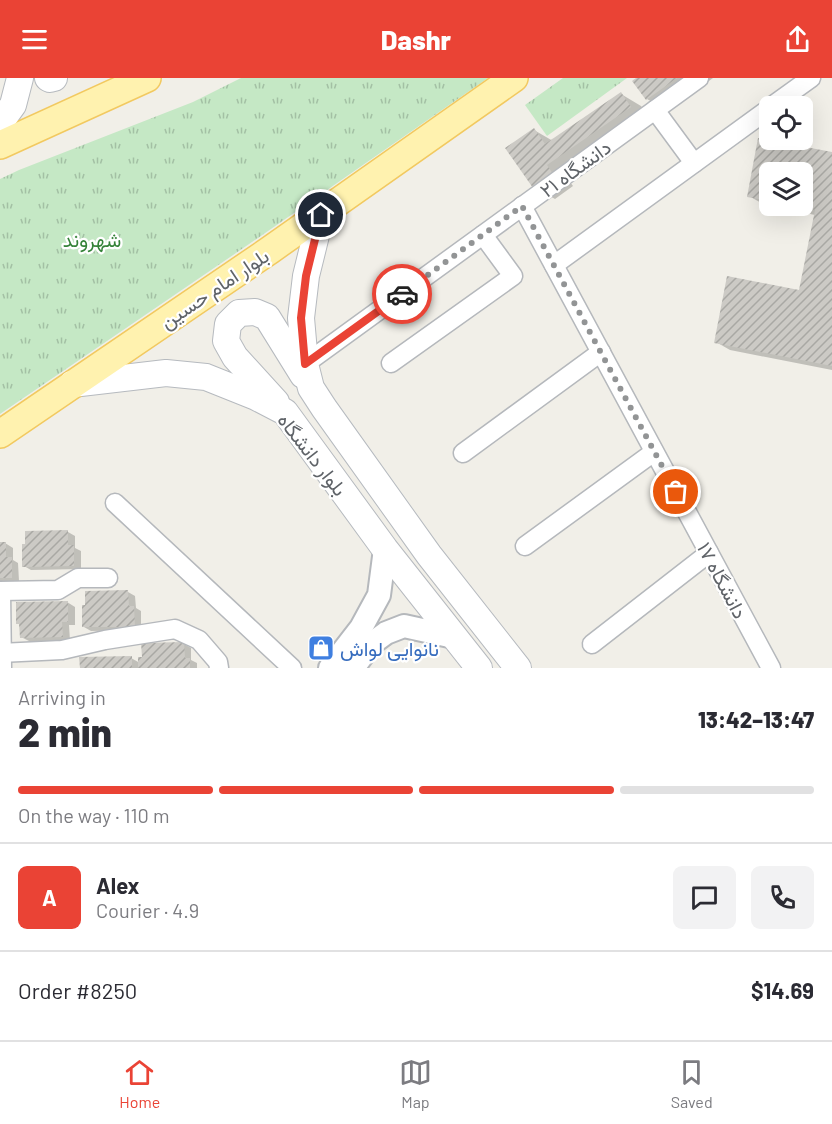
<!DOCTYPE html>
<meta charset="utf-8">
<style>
:root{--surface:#fff;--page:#f2f2f3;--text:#2b2b33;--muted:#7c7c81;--line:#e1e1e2;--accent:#ea4335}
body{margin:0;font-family:Barlow,Vazirmatn,sans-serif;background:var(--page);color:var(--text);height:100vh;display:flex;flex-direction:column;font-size:22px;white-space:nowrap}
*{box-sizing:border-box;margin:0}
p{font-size:20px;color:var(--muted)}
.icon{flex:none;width:33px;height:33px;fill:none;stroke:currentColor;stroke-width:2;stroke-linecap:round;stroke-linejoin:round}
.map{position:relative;height:590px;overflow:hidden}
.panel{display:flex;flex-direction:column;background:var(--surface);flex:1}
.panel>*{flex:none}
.buttons{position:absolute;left:759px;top:18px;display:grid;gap:12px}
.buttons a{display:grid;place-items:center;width:54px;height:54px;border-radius:9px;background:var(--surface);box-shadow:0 6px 24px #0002;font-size:30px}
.pin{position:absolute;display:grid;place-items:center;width:51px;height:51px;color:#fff;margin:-26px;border:3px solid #fff;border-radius:50%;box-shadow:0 2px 6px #0007}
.courier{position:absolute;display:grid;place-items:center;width:60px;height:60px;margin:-30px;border:4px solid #ea4335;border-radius:50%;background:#fff;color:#222;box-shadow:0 2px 8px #0007}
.overview em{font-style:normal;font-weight:800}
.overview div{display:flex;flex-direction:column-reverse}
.overview{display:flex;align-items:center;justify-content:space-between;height:102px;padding:0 18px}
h1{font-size:39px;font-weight:800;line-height:45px}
.bar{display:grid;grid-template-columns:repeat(4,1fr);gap:9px 6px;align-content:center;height:72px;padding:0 18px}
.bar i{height:8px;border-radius:4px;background:var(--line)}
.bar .on{background:var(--accent)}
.bar p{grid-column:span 4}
.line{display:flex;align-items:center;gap:15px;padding:0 18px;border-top:2px solid var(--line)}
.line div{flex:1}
.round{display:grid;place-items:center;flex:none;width:63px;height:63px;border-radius:9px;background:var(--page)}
header{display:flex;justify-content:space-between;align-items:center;height:78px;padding:0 18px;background:var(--accent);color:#fff;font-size:27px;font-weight:800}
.dock{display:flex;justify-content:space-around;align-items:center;height:84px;border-top:2px solid var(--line);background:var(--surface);font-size:16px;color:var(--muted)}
.dock a{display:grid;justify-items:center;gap:3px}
.dock .on{color:var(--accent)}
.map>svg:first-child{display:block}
.park{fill:url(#park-tufts)}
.shadow{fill:#0003;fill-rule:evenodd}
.building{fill:url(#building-hatch)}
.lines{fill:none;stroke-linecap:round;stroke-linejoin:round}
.minor-casing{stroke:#b5b8bc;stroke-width:21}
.tertiary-casing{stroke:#b5b8bc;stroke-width:26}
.secondary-casing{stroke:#b6babf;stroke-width:28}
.primary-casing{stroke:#f2c960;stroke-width:30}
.minor{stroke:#fff;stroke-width:18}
.tertiary{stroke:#fff;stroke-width:22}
.secondary{stroke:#fff;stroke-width:26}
.primary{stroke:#fff2af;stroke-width:27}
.done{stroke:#929495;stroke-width:6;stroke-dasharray:0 10.8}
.route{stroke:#ea4335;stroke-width:8}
.labels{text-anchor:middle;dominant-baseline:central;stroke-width:4.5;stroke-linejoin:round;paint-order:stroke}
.street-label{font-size:20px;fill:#5f6368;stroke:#fff}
.park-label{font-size:20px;fill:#348238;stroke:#fff}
.shop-label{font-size:20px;fill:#366cbe;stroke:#fff;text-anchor:start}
</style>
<header><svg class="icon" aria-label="menu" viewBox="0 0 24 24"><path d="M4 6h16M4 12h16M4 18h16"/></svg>Dashr<svg class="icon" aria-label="share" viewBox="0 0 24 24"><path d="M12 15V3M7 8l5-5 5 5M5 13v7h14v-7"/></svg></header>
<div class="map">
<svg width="832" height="590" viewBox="0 0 832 590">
<defs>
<pattern id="park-tufts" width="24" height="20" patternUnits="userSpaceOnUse" patternTransform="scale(1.5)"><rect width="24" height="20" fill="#c5e8c5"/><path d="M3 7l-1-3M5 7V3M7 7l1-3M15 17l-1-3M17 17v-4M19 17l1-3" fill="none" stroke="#a3c0a4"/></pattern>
<pattern id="building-hatch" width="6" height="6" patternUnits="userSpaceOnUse" patternTransform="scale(1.5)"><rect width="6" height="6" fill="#cccac5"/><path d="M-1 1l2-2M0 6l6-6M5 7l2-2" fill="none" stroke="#a9a8a4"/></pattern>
</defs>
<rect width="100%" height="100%" fill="#f1efe8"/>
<!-- park -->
<g class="park">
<polygon points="241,0 488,0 258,160 0,336 0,101 19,92 193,24"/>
<polygon points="563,0 627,0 547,58 525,27"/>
</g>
<!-- shadow -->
<g class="shadow">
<polygon points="639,0 713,0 668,33 647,21 634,3"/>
<polygon points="621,16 641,28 651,41 567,100 573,108 555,121 534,109 534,52 553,63"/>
<path d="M760,62L832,76V292L730,272L716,264L800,214L815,137L763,126L749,118ZM770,94H802V128H770Z"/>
<polygon points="68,454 75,458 75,470 81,473 81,491 31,492 24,488 27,468"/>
<polygon points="0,465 5,465 13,470 13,482 18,485 19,503 0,504"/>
<polygon points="128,514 135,518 136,530 141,533 141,552 91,553 84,549"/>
<polygon points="67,524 75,529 75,547 69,547 70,563 29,563 21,559 21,547"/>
<polygon points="184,566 191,570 191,582 197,585 197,590 81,590 81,580 131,580 140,585"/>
</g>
<!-- building -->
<g class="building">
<polygon points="636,0 677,0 646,22 632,3"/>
<polygon points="621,14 631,29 547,87 553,96 533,110 505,70 534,50 545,66"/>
<polygon points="758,60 832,74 832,288 714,265 727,198 799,212 815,132 797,129 802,128 802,94 770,94 770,123 747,119"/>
<polygon points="68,452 68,467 74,467 74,488 22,489 22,466 25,466 25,453"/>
<polygon points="0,464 6,464 6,479 12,479 12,500 0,500"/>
<polygon points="128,512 129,528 134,528 135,549 82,549 82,527 85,527 85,513"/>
<polygon points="68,523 68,544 62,544 63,559 20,560 19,546 16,546 16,524"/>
<polygon points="184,564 185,580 190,580 190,590 138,590 138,579 142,579 141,565"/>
<polygon points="132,578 132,590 80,590 79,579"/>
</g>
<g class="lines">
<defs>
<g id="minor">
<polyline points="772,28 811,0"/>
<polyline points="655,32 694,85"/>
<polyline points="522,128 771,590"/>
<polyline points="554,187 770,30"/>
<polyline points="391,285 513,198 483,157"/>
<polyline points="305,286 699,0"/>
<polyline points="463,375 601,274"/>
<polyline points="115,425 292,590"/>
<polyline points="525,468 654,374"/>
<polyline points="0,513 58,512 78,500 108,500"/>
<polyline points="1,513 2,590"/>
<polyline points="592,566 709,475"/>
<polyline points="0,575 62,572 105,562 175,551 199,562 218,584 219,590"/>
</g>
<g id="tertiary">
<polyline points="330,590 361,550 379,517 385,471"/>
<polyline points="353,590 371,566 386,555 404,548 454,559"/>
</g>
<g id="secondary">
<polyline points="48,0 50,1 54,0"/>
<polyline points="0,45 13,27 20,0"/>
<polyline points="321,137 306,198 301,240 305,286 311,310 324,330 429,477 518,590"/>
<polyline points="72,306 166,295 206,299 256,319 285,334 385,471 479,590"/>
<polyline points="276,324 235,279 226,263 228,246 239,235 255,234 267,239 303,297"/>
</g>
<g id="primary">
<polyline points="0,67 147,0"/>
<polyline points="0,356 270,172 514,0"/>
</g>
</defs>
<!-- minor casing -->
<use href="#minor" class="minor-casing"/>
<!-- tertiary casing -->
<use href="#tertiary" class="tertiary-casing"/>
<!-- secondary casing -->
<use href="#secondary" class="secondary-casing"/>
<!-- primary casing -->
<use href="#primary" class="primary-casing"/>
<!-- minor -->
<use href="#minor" class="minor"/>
<!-- tertiary -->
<use href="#tertiary" class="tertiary"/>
<!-- secondary -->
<use href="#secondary" class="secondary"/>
<!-- primary -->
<use href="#primary" class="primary"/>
</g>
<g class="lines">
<!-- done -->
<polyline class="done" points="402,216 522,128 676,414"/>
<!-- route -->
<polyline class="route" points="321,137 306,198 301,240 305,286 402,216"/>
</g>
<!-- icons -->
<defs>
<symbol id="shop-square" viewBox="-11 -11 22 22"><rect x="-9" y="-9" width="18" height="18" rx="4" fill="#3f7fe0" stroke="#fff"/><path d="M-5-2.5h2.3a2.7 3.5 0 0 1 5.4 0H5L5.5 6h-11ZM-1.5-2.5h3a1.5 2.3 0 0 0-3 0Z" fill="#fff"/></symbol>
</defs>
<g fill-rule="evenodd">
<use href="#shop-square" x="306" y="555" width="30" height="30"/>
</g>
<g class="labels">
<!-- street labels -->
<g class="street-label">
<text transform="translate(575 90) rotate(-36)">دانشگاه ۲۱</text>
<text transform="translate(214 210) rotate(-34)">بلوار امام حسین</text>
<text transform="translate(313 376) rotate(52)">بلوار دانشگاه</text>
<text transform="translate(723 502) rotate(62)">دانشگاه ۱۷</text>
</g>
<!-- park labels -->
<g class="park-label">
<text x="92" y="161">شهروند</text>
</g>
<!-- shop labels -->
<g class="shop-label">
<text x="340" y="570">نانوایی لواش</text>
</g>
</g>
</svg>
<div class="buttons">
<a><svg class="icon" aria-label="locate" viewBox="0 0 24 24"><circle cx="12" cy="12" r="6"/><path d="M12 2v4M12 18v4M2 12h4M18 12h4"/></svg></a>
<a><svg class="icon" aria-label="layers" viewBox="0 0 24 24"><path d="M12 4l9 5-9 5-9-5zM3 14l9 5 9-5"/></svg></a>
</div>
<div class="pin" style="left:676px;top:414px;background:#ea580c"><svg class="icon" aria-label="bag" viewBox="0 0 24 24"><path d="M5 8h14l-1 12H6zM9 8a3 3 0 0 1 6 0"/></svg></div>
<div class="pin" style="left:321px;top:137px;background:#1f2937"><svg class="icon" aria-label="home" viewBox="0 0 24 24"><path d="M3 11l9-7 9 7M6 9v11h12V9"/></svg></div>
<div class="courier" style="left:402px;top:216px"><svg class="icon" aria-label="car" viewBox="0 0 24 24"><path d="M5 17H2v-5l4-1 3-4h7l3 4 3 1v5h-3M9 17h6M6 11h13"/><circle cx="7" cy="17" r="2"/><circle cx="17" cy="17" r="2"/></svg></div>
</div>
<section class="panel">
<div class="overview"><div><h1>2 min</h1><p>Arriving in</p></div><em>13:42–13:47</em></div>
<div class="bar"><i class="on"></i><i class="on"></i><i class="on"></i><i></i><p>On the way · 110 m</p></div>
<div class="line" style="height:108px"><b class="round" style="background:var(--accent);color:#fff">A</b><div><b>Alex</b><p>Courier · 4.9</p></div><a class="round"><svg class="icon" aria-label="chat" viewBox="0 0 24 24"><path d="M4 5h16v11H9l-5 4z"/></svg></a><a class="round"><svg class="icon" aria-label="phone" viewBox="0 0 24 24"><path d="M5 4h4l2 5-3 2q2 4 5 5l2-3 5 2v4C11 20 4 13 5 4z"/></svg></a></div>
<div class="line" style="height:78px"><div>Order #8250</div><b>$14.69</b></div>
</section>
<nav class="dock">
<a class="on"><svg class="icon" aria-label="home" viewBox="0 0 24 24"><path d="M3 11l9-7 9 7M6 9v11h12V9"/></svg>Home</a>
<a><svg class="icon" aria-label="map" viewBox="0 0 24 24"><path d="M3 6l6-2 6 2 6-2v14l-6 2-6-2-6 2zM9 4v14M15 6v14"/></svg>Map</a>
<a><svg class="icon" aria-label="saved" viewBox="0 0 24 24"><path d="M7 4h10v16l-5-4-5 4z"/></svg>Saved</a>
</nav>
